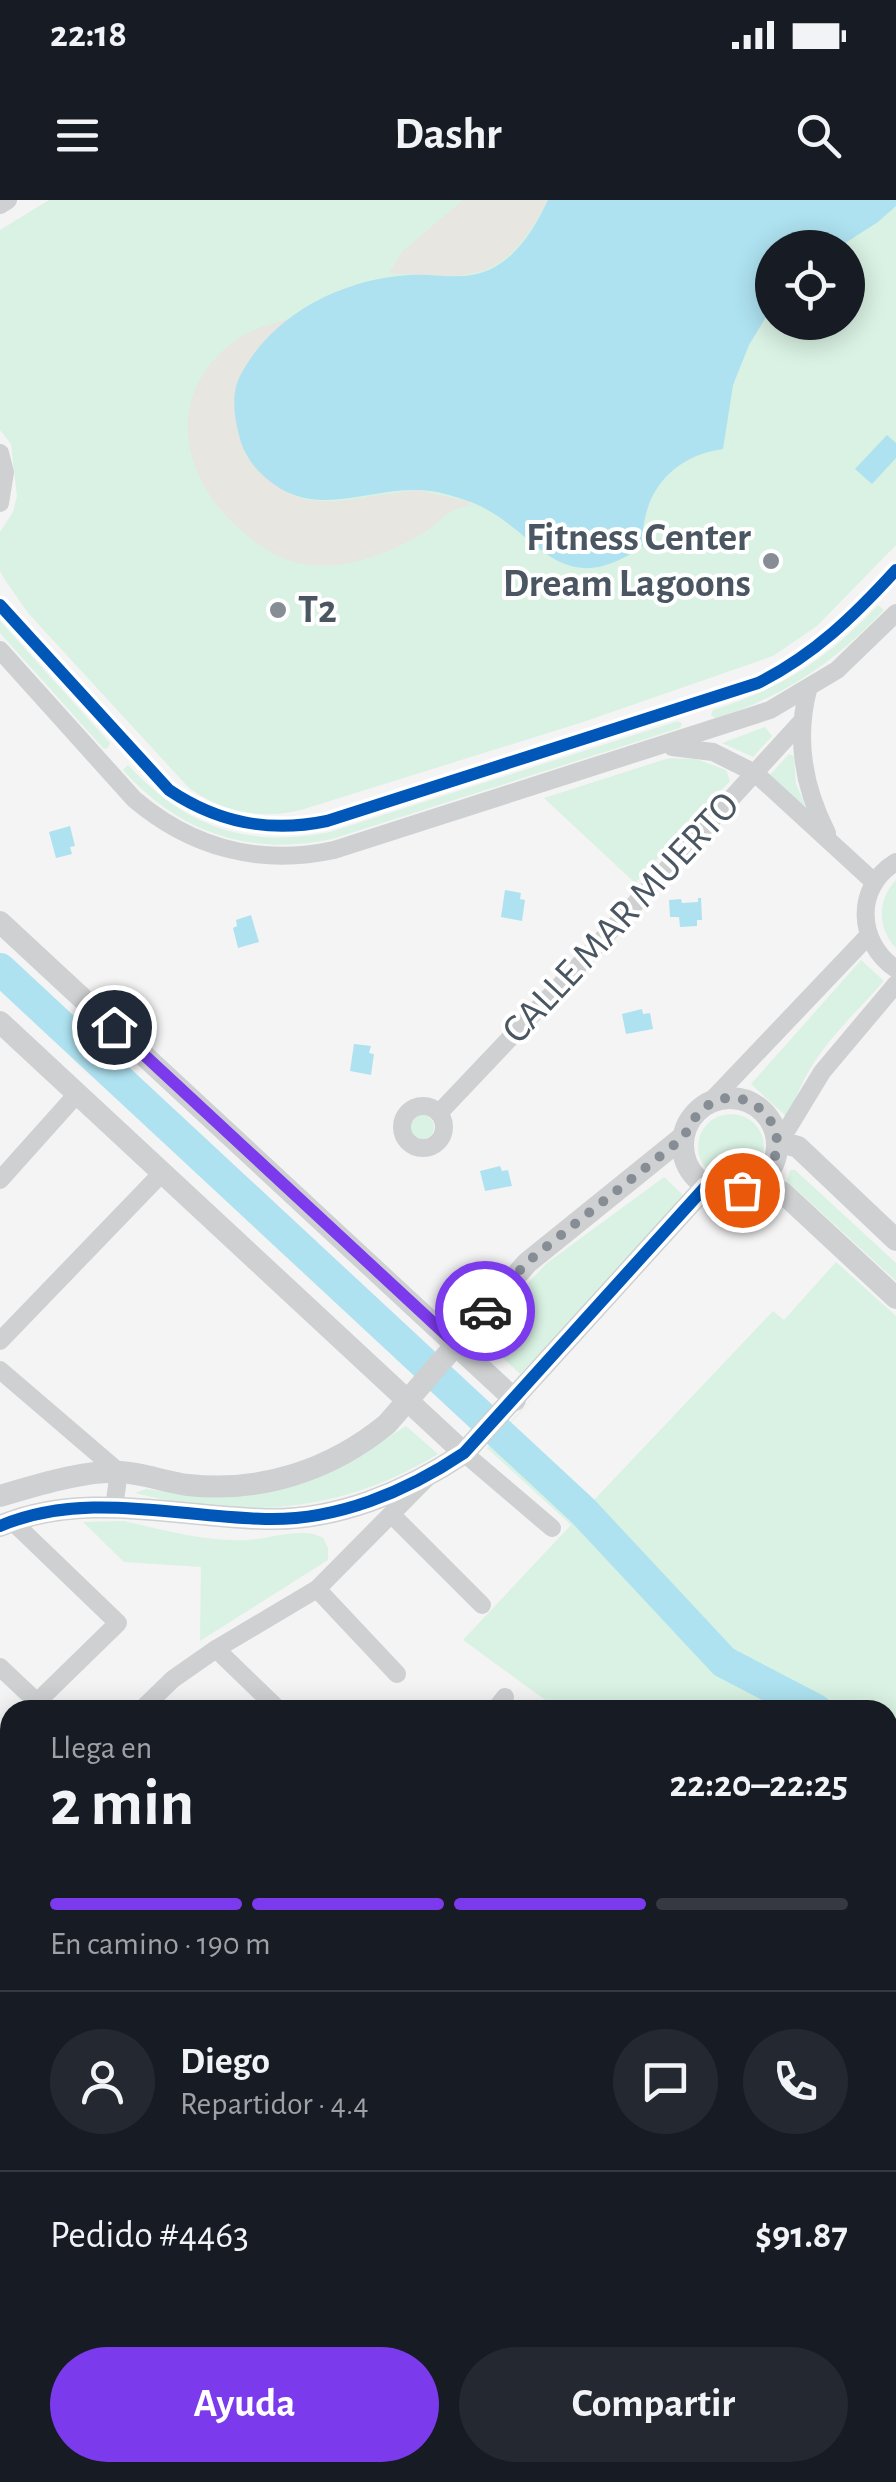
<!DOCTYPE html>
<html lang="es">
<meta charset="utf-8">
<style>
:root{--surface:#171b24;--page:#242831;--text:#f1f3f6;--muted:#9ea1a6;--line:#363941;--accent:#7c3aed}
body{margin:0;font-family:"Alegreya Sans",sans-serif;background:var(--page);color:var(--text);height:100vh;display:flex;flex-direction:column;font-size:38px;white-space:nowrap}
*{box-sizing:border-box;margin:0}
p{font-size:32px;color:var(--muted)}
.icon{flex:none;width:55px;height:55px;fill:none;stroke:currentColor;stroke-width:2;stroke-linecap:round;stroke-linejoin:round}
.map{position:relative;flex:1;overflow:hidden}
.details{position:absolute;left:0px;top:1500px;width:898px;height:782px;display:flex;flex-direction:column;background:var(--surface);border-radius:30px 30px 0 0;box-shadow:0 5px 25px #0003}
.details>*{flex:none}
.tools{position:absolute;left:755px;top:30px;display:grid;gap:20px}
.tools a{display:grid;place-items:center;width:110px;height:110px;border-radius:50%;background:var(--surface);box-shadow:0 5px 25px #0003;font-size:50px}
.pin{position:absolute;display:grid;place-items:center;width:85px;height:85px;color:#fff;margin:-42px;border:5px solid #fff;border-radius:50%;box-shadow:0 2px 10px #0007}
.courier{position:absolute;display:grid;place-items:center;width:100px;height:100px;margin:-50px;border:8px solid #7c3aed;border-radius:50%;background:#fff;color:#222;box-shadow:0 2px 12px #0007}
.summary em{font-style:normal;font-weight:700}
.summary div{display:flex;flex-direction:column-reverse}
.summary{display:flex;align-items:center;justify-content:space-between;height:170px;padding:0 50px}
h1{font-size:65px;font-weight:700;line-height:75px}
.bar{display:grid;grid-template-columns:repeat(4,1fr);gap:15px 10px;align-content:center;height:120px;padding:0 50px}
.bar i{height:12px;border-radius:8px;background:var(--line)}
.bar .current{background:var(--accent)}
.bar p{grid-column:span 4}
.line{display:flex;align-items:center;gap:25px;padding:0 50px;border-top:2px solid var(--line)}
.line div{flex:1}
.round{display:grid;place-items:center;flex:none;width:105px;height:105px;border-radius:52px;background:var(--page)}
.action{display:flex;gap:20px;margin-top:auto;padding:20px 50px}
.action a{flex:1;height:115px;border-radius:60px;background:var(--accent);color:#fff;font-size:40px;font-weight:700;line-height:115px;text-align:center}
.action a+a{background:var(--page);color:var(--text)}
.status{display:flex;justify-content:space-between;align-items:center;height:70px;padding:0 50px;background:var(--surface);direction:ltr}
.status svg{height:28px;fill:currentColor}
header{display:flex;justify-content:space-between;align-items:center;height:130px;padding:0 50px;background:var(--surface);font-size:45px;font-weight:700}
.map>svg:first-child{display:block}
.green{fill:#d9f2e3;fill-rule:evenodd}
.sand{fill:#e7e6e1}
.water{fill:#aee2f0}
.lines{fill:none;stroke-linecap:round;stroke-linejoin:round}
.river{stroke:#aee2f0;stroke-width:32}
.minor{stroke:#ced0d2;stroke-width:18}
.tertiary{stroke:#ced0d2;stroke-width:22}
.cycleway-casing{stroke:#fff;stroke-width:19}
.cycleway{stroke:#0057b8;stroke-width:12}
.done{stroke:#868d94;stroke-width:10;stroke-dasharray:0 18}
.route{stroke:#7c3aed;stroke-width:12}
.poi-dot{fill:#868d94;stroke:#fff;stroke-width:4}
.labels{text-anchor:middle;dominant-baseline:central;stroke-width:8;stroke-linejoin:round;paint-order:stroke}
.poi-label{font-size:40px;font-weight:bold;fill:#4a5661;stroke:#fff;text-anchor:end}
.street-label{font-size:40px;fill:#4a5661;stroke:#fff}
</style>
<div class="status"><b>22:18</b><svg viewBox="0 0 49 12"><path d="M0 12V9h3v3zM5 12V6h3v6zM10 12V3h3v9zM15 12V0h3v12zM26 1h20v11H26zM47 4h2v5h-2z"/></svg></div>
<header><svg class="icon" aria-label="menu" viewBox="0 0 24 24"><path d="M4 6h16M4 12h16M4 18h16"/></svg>Dashr<svg class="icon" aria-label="search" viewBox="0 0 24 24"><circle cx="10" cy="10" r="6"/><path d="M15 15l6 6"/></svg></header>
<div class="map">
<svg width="896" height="2282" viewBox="0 0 896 2282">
<rect width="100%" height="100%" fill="#f4f4f4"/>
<!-- green -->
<g class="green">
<path d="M49,0H896V345L817,426L773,456L583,522L301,610C260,620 223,612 189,588L28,413L5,380L0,371V332L13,312L17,296L11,244L0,230V30ZM772,48H848V122H772Z"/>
<path d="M878,405L884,410C835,462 784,497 715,518L711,515L713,510C783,488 828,458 878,405Z"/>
<polygon points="0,421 110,543 108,548 104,549 0,433"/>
<path d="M678,521L682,524L680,528L332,639C250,657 178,632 123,570L128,565C185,626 246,649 330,632Z"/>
<polygon points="765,527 772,536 753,557 722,543"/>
<polygon points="789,554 794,556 796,584 806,607 769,576"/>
<polygon points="669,558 696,559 726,570 730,581 635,683 544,598"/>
<path d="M896,680V748C877,728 877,700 896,680Z"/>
<path d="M861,760L884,781C842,828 806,857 789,919L751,884Z"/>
<circle cx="731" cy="947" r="33"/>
<circle cx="422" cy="927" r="12"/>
<polygon points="790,970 795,970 896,1063 896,1081 787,981"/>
<polygon points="664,977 685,997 520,1174 479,1135 547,1063"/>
<polygon points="836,1062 896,1116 896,1755 888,1749 888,1510 559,1510 463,1440 571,1325 487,1248 541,1189 510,1224 594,1300 773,1111 784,1120"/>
<path d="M406,1226L438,1254C341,1313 244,1320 135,1293L146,1289L174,1293L373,1247Z"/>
<path d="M124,1321C164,1330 205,1342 247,1340C269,1339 304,1326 323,1338L328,1348V1360L200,1441L201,1367L124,1362L83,1322Z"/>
</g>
<!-- sand -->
<g class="sand">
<path d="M463,0H548C504,83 476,79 389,73L403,51Z"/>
<path d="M289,119L264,142L237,182L246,255L259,272L287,293L306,300L332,302L417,290L471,302L470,306C449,306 442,322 425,332C391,353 343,372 302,364C274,358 251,341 231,321C176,265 168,187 239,138C254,128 272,124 289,119Z"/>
</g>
<!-- water -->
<g class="water">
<path d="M548,0H896V6L878,22L839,47L772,48V107L749,145L733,185L723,249C672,256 640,294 643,346C557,406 538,328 471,302C452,295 432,289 412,290C359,291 313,318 267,279C253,267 243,253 239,235C234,216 231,194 240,176C271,115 342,79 409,75C437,73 464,82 491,69C519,55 535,27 548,0Z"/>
<polygon points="887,235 896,243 896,258 872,284 855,269"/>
<polygon points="70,626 75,646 70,647 72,654 56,658 49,632"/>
<polygon points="505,690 521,693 520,699 525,700 522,721 501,717"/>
<polygon points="698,698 701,698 702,720 697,720 697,726 680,727 679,717 670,717 669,700 681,699 682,703 698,702"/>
<polygon points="251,715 259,742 238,748 233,728 237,726 236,720"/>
<polygon points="642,809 643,814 650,813 653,829 626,834 622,814"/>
<polygon points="354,844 371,846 369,853 374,854 371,875 350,871"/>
<polygon points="500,966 502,971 508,970 512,986 485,991 480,971"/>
</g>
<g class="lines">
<!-- river -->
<g class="river">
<polyline points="0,769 583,1311 724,1462 816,1510"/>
<polyline points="888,1549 896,1554"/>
</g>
<!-- minor -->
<g class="minor">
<polyline points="0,5 8,0"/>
<polyline points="0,253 5,272 0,303"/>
<path d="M0,405L169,590C218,623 269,633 327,621L758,483C814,455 854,416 896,370"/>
<path d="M0,450L134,599C192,648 260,666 334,650L770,510L837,470L896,413"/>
<path d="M808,490C795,540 804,588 827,633"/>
<polyline points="672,547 713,552 755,573 874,682"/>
<path d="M896,662C854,687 857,743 896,769"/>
<polyline points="711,901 868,736"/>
<circle cx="423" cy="927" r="21"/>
<polyline points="439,913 569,776 802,521"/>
<polyline points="776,935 788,928 822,872 896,784"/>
<polyline points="0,980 77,894"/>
<polyline points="0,1141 162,973"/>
<polyline points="0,1170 119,1272 114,1307"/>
<polyline points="464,1253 552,1328"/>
<polyline points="392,1315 482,1405"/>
<polyline points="317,1389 397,1474"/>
<polyline points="216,1449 279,1510"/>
<polyline points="0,1467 37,1502 118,1423 12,1321"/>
<polyline points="141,1510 173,1479 216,1449 317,1389 426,1279"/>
<polyline points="495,1510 505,1497"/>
<polyline points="0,1643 10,1634"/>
<polyline points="888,1985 896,1972"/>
<polyline points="888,2068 896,2072"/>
<polyline points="0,2222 10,2230"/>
<polyline points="0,2261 10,2267"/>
<polyline points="20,2272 38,2282"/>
<polyline points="64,2272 76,2282"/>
<polyline points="219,2282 230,2272"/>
<polyline points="278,2282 285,2272"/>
<polyline points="386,2282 395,2273"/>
<polyline points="653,2282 662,2272"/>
<polyline points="884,2282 896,2268"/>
</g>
<!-- tertiary -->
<g class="tertiary">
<polyline points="0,722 515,1200"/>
<polyline points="0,822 464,1253"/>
<circle cx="730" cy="945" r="47"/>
<polyline points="777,941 798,947 896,1040"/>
<polyline points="745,989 782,992 896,1098"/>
<path d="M0,1296C33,1286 86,1270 120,1272C142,1273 165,1282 188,1285C261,1293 331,1270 387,1224L527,1063L683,937"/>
<path d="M0,1326C84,1290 177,1317 265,1319C336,1321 406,1292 464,1253L706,986"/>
</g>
<defs>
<g id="cycleway">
<path d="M0,405L169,590C218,623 269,633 327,621L758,483C814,455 854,416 896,370"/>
<path d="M0,1326C84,1290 177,1317 265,1319C336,1321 406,1292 464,1253L706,986"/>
</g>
</defs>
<!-- cycleway casing -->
<use href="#cycleway" class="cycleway-casing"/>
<!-- cycleway -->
<use href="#cycleway" class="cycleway"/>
</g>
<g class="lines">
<!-- done -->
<path class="done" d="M485,1111L526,1063L684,937C725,842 832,944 742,990"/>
<!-- route -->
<polyline class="route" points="114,827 456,1144 485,1111"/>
</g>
<!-- markers -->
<g class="poi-dot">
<circle cx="771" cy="361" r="10"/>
<circle cx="278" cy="410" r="10"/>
</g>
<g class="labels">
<!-- poi labels -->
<g class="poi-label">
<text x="751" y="338">Fitness Center<tspan x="751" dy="46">Dream Lagoons</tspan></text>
<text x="298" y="410" text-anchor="start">T2</text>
</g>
<!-- street labels -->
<g class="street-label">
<text transform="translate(621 718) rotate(-47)">CALLE MAR MUERTO</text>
</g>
</g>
</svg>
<div class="tools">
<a><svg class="icon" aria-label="locate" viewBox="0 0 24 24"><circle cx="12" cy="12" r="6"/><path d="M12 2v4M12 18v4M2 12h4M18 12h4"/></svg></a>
</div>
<div class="pin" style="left:742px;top:990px;background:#ea580c"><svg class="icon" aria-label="bag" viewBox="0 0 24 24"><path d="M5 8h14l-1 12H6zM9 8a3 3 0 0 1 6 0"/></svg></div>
<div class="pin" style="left:114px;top:827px;background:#1f2937"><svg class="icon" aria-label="home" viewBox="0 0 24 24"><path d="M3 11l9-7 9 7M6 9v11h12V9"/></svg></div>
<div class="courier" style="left:485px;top:1111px"><svg class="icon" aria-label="car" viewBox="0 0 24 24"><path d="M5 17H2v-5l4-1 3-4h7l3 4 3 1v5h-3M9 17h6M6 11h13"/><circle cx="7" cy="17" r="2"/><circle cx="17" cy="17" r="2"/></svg></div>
<section class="details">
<div class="summary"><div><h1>2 min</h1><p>Llega en</p></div><em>22:20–22:25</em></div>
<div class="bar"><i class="current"></i><i class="current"></i><i class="current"></i><i></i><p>En camino · 190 m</p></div>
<div class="line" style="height:180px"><a class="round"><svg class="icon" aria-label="person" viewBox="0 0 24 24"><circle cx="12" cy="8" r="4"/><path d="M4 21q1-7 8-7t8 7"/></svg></a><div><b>Diego</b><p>Repartidor · 4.4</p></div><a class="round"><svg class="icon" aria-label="chat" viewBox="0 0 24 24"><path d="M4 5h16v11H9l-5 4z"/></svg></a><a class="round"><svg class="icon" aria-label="phone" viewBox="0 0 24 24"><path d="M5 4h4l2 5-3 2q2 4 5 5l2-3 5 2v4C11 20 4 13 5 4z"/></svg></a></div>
<div class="line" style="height:130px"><div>Pedido #4463</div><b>$91.87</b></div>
<div class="action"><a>Ayuda</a><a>Compartir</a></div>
</section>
</div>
